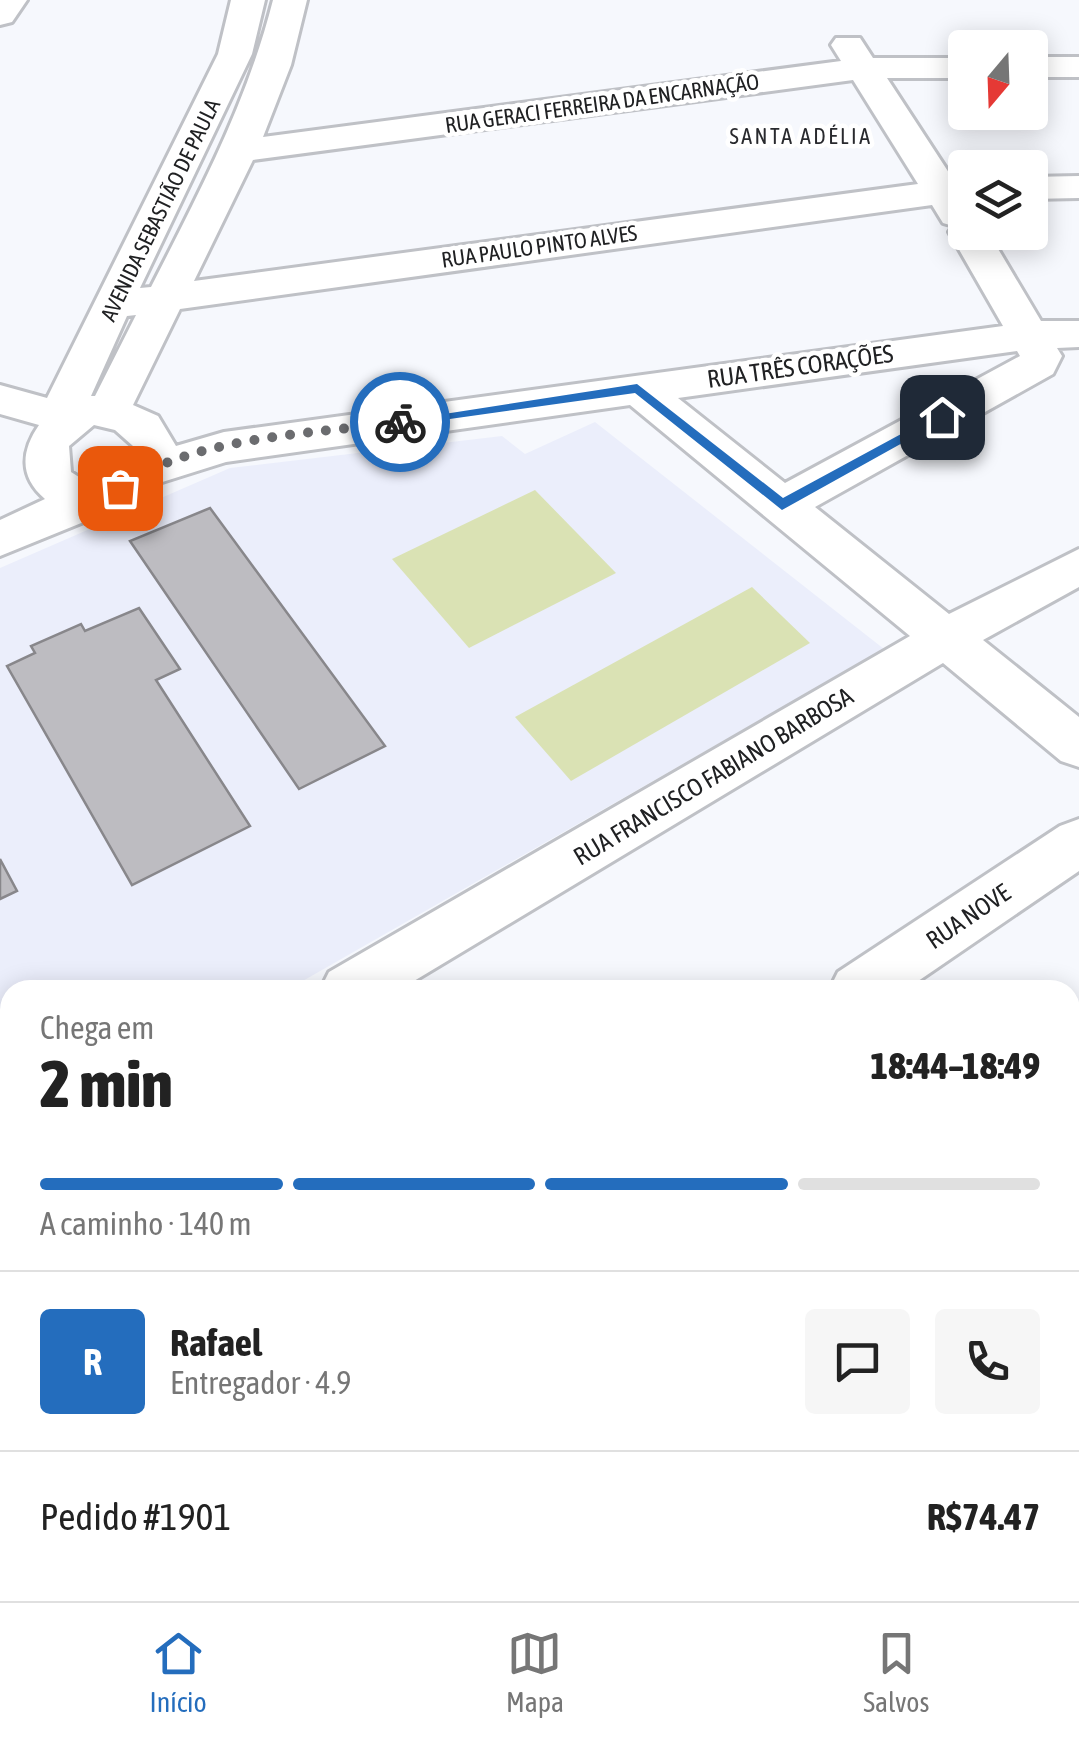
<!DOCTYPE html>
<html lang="pt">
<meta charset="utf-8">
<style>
:root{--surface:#fff;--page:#f6f6f6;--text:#222;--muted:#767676;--line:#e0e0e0;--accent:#246dbd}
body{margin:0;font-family:"Asap Condensed",sans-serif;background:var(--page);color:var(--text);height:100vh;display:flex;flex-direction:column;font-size:38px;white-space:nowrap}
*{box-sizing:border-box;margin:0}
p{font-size:32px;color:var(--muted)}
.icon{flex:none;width:55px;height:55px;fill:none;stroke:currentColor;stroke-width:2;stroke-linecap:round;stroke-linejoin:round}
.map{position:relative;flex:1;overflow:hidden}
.panel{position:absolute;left:0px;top:980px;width:1080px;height:622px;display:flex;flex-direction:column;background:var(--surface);border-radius:30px 30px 0 0;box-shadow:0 5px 25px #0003}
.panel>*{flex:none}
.needle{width:65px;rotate:199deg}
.fabs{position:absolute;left:948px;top:30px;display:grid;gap:20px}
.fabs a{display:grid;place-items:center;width:100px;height:100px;border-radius:10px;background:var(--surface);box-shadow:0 5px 25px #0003;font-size:50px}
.pin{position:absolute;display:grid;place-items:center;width:85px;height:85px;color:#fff;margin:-42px;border-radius:20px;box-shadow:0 5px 15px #0006}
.courier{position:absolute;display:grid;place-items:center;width:100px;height:100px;margin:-50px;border:8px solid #246dbd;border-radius:50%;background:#fff;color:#222;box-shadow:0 2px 12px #0007}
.overview em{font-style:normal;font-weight:800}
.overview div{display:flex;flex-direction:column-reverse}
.overview{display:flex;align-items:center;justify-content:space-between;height:170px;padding:0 40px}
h1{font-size:65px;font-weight:800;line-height:75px}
.bar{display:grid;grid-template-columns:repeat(4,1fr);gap:15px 10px;align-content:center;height:120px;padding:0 40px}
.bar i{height:12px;border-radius:8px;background:var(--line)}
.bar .active{background:var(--accent)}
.bar p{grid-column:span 4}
.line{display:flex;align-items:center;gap:25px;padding:0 40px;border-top:2px solid var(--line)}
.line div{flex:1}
.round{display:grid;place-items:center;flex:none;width:105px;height:105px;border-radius:10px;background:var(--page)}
.dock{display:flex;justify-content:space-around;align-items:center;height:140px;border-top:2px solid var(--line);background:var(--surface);font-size:28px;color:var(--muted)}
.dock a{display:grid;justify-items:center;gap:5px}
.dock .active{color:var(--accent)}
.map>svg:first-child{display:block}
.built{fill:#ebeefb}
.green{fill:#dae2b4}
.building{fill:#bdbcc1;stroke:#88878b;stroke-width:2.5}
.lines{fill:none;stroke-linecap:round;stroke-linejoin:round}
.minor-casing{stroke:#bfc1c6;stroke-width:6}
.minor{fill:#fff;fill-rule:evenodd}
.route{fill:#246dbd}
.done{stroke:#6b6c6f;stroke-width:10;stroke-dasharray:0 18}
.labels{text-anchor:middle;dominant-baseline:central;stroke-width:9;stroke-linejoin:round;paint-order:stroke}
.far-street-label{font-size:22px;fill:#202123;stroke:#fff}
.far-neighbourhood-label{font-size:22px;letter-spacing:2.5px;fill:#292a2e;stroke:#fff}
.street-label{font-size:25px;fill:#202123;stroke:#fff}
</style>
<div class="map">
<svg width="1079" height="1601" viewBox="0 0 1079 1601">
<rect width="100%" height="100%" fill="#f6f8fd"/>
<!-- built -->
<polygon class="built" points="595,422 884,649 287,990 10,990 10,1148 0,1154 0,568 230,468 502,436 525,454"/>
<!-- green -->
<g class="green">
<polygon points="535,490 616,573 469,648 392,559"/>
<polygon points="752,587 810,643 571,781 515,717"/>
</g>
<!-- building -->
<g class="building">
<polygon points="210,508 385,746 299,789 130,541"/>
<polygon points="139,608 180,669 156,680 250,826 132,885 7,666 35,653 31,646 81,624 85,631"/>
<polygon points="0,859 17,891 0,899"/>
</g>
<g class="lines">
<defs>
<g id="minor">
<polygon points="0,0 27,0 12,22 0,25"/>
<path d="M231,0H265L252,54L140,288L151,287C199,193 247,103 273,0H307L291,65L263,137L841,61L831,45L836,38H860L873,58H965V78H887L953,179L965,178V232H988L1041,321H1079V347L1057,348L1062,356L1053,374L815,507L949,614L1079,549V587L983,640L1079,717V767L1061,761L943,663L399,990H320L329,972L910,636L630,405L226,462L156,484L128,504L0,556V520L45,499C19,477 21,451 39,425L0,414V385L47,398L218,54ZM853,80L918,184L194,281L253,160ZM932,205L943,223L953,226L949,232L1003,326L224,432L176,446L158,416L133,405L180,309ZM136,315L95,396H91L127,316ZM1017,351L1020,356L785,483L678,398ZM94,425L115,430L133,446L123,463L87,482L71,472L69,446Z"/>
<rect x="1030" y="57" width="49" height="20"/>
<polygon points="1079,176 1079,198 1030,199 1030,177"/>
<polygon points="1079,819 1079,871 905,990 829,990 838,972 1060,826"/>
<polygon points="10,1159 10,1221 0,1225 0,1163"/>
<polygon points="1079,1186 1079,1251 1070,1255 1070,1190"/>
<polygon points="10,1522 10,1592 17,1592 0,1600 0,1526"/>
<polygon points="548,1592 627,1592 623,1601 544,1601"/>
<polygon points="785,1592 859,1592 863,1601 789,1601"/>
</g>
</defs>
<!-- minor casing -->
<use href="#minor" class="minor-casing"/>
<!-- minor -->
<use href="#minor" class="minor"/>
</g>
<!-- route -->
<polygon class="route" points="637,384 783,498 938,414 949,417 782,510 635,393 400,426 393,422"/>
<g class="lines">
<!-- done -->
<path class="done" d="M120,488C190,436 315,434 400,422"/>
</g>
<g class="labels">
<!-- far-street labels -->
<g class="far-street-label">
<text transform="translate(602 103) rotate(-8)">RUA GERACI FERREIRA DA ENCARNAÇÃO</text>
<text transform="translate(160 210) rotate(-64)">AVENIDA SEBASTIÃO DE PAULA</text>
<text transform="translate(539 246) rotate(-8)">RUA PAULO PINTO ALVES</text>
</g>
<!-- far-neighbourhood labels -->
<g class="far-neighbourhood-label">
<text x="801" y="136">SANTA ADÉLIA</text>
</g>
<!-- street labels -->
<g class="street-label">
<text transform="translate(800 366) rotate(-8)">RUA TRÊS CORAÇÕES</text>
<text transform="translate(713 776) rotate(-31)">RUA FRANCISCO FABIANO BARBOSA</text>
<text transform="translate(968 916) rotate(-34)">RUA NOVE</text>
</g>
</g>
</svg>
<div class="fabs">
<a><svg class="needle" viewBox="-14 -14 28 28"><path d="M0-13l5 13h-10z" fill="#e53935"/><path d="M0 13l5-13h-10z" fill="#767676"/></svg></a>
<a><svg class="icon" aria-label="layers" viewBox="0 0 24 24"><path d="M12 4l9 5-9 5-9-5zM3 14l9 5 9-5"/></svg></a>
</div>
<div class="pin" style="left:120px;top:488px;background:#ea580c"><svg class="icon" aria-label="bag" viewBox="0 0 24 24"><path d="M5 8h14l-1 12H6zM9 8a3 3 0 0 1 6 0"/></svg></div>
<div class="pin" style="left:942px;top:417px;background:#1f2937"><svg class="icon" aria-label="home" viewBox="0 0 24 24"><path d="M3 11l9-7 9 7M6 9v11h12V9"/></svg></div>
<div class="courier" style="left:400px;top:422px"><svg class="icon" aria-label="bike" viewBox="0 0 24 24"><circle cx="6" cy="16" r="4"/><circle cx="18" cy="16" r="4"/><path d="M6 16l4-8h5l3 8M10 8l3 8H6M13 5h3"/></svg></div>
<section class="panel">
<div class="overview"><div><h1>2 min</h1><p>Chega em</p></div><em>18:44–18:49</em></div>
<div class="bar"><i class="active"></i><i class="active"></i><i class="active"></i><i></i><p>A caminho · 140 m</p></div>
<div class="line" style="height:180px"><b class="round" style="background:var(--accent);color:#fff">R</b><div><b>Rafael</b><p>Entregador · 4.9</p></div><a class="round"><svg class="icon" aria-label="chat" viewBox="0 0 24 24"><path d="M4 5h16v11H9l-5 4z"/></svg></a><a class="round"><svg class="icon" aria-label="phone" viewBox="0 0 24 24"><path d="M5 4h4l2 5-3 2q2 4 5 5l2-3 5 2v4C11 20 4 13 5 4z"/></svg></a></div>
<div class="line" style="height:130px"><div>Pedido #1901</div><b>R$74.47</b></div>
</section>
</div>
<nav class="dock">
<a class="active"><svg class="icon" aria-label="home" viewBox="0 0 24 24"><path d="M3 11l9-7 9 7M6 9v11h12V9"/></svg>Início</a>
<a><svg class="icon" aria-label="map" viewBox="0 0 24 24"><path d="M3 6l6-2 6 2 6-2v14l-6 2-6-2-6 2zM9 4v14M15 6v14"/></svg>Mapa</a>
<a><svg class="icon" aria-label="saved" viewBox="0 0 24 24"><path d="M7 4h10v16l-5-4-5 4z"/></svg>Salvos</a>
</nav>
